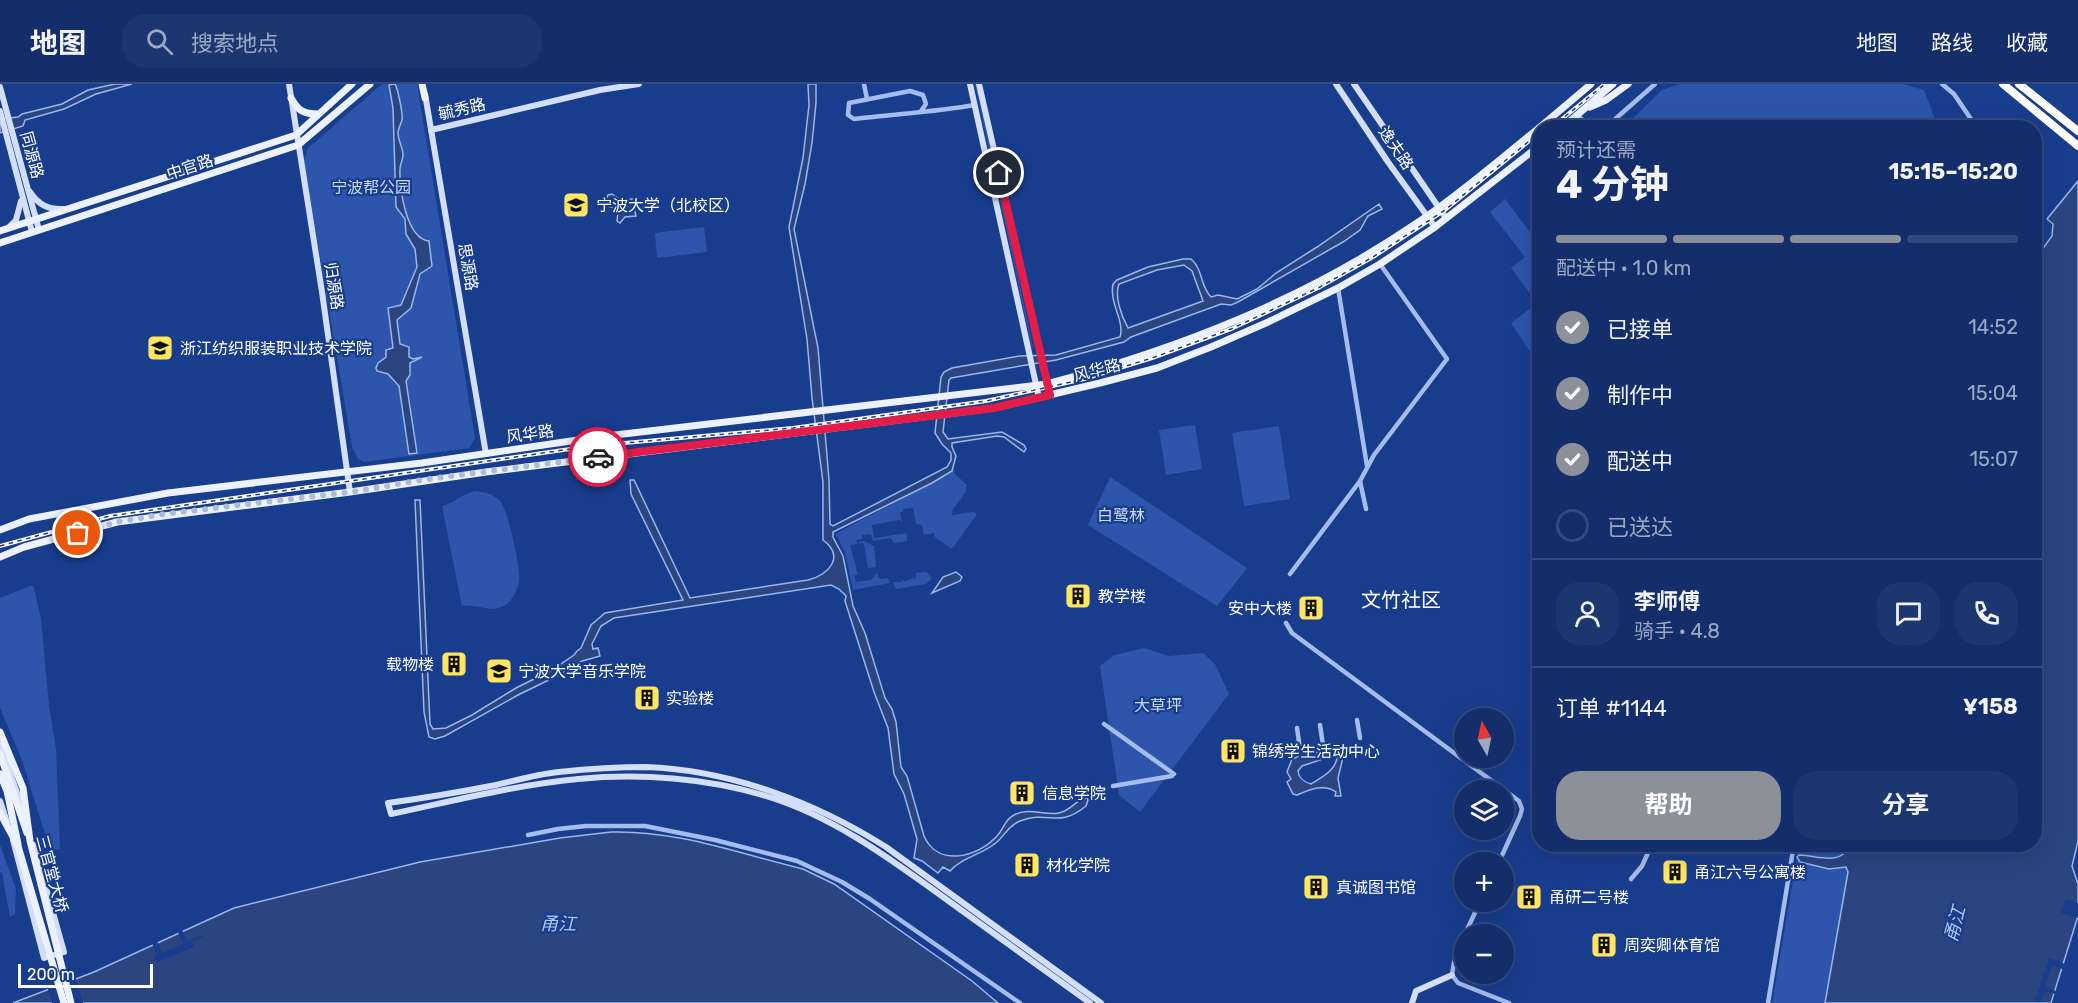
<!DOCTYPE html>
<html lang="zh">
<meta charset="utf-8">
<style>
:root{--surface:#132e6a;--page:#1c3670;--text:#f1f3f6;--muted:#9da8c1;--line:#324a7e;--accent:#8c9099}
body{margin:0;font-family:Rubik,"Noto Sans SC",sans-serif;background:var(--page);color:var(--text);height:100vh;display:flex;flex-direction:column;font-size:22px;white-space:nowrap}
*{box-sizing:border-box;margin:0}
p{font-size:20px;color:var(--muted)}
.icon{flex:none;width:33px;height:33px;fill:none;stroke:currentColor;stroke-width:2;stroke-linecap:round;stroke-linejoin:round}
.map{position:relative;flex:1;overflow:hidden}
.side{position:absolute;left:1532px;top:36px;width:510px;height:732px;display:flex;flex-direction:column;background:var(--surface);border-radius:24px;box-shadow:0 6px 24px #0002,0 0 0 2px var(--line)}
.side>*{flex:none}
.needle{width:39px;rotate:351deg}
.tools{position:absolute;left:1454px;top:624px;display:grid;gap:12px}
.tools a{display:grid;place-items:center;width:60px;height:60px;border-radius:50%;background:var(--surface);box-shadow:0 6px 24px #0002,0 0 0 2px var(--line);font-size:30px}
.scale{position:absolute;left:18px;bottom:15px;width:135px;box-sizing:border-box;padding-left:6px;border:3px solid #fff;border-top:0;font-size:16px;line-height:21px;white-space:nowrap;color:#fff;-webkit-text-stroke:4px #193d8d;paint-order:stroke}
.pin{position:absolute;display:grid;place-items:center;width:51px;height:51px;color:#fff;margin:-26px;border:3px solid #fff;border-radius:50%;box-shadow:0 2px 6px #0007}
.courier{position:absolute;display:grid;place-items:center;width:60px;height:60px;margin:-30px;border:4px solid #e11d48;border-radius:50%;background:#fff;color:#222;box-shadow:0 2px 8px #0007}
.summary em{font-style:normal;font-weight:700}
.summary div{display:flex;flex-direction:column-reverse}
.summary{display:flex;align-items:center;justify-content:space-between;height:102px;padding:0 24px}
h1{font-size:39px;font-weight:700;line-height:45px}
.bar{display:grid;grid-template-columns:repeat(4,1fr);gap:9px 6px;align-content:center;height:72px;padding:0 24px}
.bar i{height:8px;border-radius:4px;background:var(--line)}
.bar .on{background:var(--accent)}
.bar p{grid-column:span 4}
.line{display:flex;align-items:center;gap:15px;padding:0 24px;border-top:2px solid var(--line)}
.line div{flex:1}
.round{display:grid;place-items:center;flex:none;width:63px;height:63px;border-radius:24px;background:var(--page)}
ol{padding:0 24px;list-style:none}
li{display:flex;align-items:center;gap:18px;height:66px}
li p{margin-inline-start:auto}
li .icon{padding:6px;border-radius:50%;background:var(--accent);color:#fff;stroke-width:4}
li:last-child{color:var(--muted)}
li i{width:33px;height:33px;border:3px solid var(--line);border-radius:50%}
.action{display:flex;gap:12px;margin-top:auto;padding:12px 24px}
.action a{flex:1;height:69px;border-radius:24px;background:var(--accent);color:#fff;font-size:24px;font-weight:700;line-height:69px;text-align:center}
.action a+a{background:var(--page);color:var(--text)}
header{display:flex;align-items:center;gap:36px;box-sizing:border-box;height:84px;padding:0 30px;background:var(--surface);border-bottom:2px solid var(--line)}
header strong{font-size:28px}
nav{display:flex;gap:33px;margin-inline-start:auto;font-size:21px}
.search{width:420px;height:54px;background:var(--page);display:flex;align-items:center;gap:15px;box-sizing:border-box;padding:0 21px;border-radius:24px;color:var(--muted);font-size:22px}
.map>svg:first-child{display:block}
.green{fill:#2c55ab}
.water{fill:#2b4580;stroke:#98b6f0;stroke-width:1.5;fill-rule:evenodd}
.pier{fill:#193d8d}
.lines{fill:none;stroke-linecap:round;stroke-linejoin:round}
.street{stroke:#a5bdee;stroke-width:4.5}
.secondary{stroke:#d2defa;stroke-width:6}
.primary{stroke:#ecf1ff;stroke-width:7}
.highway{stroke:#fff;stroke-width:8}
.rail-casing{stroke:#fff;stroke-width:4}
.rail{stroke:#193d8d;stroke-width:1.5;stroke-dasharray:4.5;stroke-linecap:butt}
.primary-bridge{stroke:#ecf1ff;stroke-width:7}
.done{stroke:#aebbd7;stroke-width:6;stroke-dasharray:0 10.8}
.route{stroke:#e11d48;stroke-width:8}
.labels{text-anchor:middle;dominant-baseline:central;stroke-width:4.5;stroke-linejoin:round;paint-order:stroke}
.street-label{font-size:16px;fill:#fff;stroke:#193d8d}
.park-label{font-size:16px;fill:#cbdafa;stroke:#193d8d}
.poi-label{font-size:16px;fill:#fff;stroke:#193d8d;text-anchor:start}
.water-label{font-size:18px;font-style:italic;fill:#b1c8f5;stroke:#193d8d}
.quarter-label{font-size:20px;fill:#fff;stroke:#193d8d}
</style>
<header>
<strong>地图</strong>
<div class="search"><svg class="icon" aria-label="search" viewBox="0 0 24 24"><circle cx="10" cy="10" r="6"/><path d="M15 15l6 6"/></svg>搜索地点</div>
<nav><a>地图</a><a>路线</a><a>收藏</a></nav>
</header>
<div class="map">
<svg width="2078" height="919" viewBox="0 0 2078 919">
<rect width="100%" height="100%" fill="#193d8d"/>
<!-- green -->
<g class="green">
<polygon points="382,0 417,0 475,354 469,364 364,378 358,375 352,363 304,77 308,64"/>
<polygon points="975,0 977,0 1033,263 1032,264"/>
<polygon points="1680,0 1903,0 1924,6 1938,43 1624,43 1662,6"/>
<polygon points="1505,115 1539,160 1539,281 1511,239 1537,219 1511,184 1525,173 1490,128"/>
<polygon points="704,143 707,168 657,174 655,149"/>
<polygon points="1195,341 1202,385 1166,391 1159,346"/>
<polygon points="1279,342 1290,415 1244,422 1232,349"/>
<path d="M953,385L955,390L967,401L966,408L953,425L952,431L973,428L977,430L952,465L935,453L934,449L924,451L922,441L916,440L913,424L903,425V428H900L902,439L900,436L872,441L874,454L907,449V457L894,459L891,454L873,457L871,450L862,451L863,455L856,456L858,460L850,461L858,491H854L856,498L871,496L877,489L879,495L888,494L890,499L853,506L845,468L834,447L836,450C875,428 915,409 953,385Z"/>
<polygon points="1110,393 1247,484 1217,522 1088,441"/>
<path d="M477,407C487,409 494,410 501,418C508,427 519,479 519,491C520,501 515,513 507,520C491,531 478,519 462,522L442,422C455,419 462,409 477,407Z"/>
<polygon points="864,457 874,462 876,483 868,484 864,461 863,459 859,460 859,458"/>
<polygon points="926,488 932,494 926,500 896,505 893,498 902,498 902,496 906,498 908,495 908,497 912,494 915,496 916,489"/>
<polygon points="33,501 41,534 49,622 56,665 60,765 50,766 22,676 0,624 0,514"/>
<polygon points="1144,564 1169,572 1203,569 1215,580 1229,610 1140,728 1119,711 1100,582 1114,571"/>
<polygon points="0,761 16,805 15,830 10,833 2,789 0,788"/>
<path d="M1799,761H1851C1840,782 1820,772 1799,771Z"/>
<path d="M1797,773L1800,778C1816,783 1829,785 1846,783L1848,788L1825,919H1772Z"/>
</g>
<!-- water -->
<g class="water">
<polygon points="115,0 132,0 96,10 64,25 25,36 23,42 0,49 0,35 18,33 22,30 62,20 88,6"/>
<path d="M395,0C398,5 403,30 402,36C401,40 398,44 398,49C398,57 403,63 403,71C403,76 400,80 400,85C399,103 406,155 429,157L432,182L420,190L411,224L397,236L400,260L409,263V273L413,275L422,273L410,279V291L406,297L417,369L409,370L399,302L388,290L377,287L376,284L378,279L386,273V266L393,264L388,224L401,221L417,183L415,165L406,150L405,135L396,123L393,24L389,1Z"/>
<path d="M808,0H816V19L812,59L805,100L794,145L818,264L829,396L830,440L833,442L947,383L951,376V369L942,360L935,349L941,293L944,288L952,284L1019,272L1056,271L1120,253C1125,237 1109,219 1113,200L1117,196L1148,183L1183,175H1191C1203,185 1200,202 1211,213L1218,211L1237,215L1257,205L1276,189L1317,163L1379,120L1382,125L1368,132L1360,146L1343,158L1238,218L1231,221L1221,220L1131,253L1124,258L1056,276L951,294L949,296L943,348L948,355L1002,348L1024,361L1026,365L1024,368L1004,353L997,352L952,359V363L956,372L952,387L932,399L833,448V453L843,472L853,522L865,549L885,614L892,625L896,638L901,683L907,692L924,752C938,784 978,773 997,752C1004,745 1004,736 1014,731C1029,723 1044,732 1059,729C1071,727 1076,715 1087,714L1088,716L1086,722C1058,745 1049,726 1020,737C1009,741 1005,751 997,758C982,771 962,773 950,787L943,783L938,789L922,777L914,774L917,755L904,710L894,690L888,644L874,608L845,517L846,512L839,505L831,501L614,534L601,542L592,560L593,565L598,564L600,572L579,578L557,592L518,611L445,652L435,655L429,653L424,628L415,416H420L430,640L433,645L446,644L472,631L516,604L552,586L574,571L577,567L581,564L591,541L605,529L683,516L631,410L630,396H634L690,514L808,496C828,491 846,473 823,456V398L812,314L807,255L789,143L803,74L809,21ZM1184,181L1192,187L1203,217L1128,244C1122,233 1114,213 1119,200L1157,186Z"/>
<path d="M2078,97V757L2072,782L2078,800V832L2051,919H1825L1848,788L1846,783L1829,785L1800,778L1797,773L1799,771C1820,772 1840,782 1851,761L2034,760V177L2052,152L2053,140L2047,135Z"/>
<polygon points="612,110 622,117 632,115 636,132 625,133 620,139 617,137 618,128 616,124 607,122 605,119 608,111"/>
<polygon points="956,488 962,493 960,497 932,509 943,493"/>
<path d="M1330,666L1329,673L1302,682L1298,687C1299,695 1304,698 1311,700C1324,692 1338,685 1338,668L1344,669L1338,694L1341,712H1335L1336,708C1324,699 1309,706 1297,711L1293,710L1287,698L1291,695L1287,688L1292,675L1304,670L1311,672L1319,667Z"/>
<path d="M611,748C677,746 740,770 803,785L834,800L972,897L998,919H13L94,888L234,824L420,778L560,754Z"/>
</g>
<!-- pier -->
<g class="pier">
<polygon points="2066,815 2078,819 2078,834 2061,829"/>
<polygon points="182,846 187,857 202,851 203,853 192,858 194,863 156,879 154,873 157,871 152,859 157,857 162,869 183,860 178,848"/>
<polygon points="2049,874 2065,880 2063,885 2052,882 2045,903 2056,907 2055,910 2045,907 2041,918 2035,916"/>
<polygon points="75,892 83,919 52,919 47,902"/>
</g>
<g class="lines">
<!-- street -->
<g class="street">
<polyline points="864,0 867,15"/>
<polyline points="1942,0 1954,10 1977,44"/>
<path d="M921,27L926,20L923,11L910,7L849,19L848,31L854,35C894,30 935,28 975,21"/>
<polyline points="1578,32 1592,44"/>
<polyline points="1605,44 1655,0"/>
<polyline points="1338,204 1367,382"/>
<polyline points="1360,397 1374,371 1447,275 1380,180"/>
<polyline points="1290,490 1360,397 1366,425"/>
<polyline points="1286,539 1292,549 1519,717 1522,725 1520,732 1499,778"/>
<polyline points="1357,636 1360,654"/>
<polyline points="1104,640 1174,690"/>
<polyline points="1320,641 1323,661"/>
<polyline points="1297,644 1300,665"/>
<polyline points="1113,702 1172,692"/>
<polyline points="528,751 558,745 586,742 645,742 715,756 797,777 842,798 870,815 1020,919"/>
<polyline points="1631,795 1642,782 1652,760"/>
<polyline points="1465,850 1480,818"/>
<polyline points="1464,853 1454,878 1452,891 1458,899 1509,919"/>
<polyline points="1768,919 1794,760"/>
</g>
<!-- secondary -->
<g class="secondary">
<polyline points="289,0 322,208 350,408"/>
<polyline points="970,0 1039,314"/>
<polyline points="979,0 1050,311"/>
<polyline points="1336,0 1388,78 1435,143"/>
<polyline points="1354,0 1446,134"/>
<polyline points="0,3 39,146"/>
<polyline points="425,10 486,370"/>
<polyline points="0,27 32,148"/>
<polyline points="431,46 600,6 639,0"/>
<path d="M30,108C39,121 48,126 64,125"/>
<polyline points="8,144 16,136 21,117"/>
<polyline points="0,661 25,731"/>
<polyline points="0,717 7,738"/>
<polyline points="13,756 44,874 64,868 34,761"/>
<path d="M1090,919C1043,885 997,852 950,818C893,777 835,733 766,712C707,694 640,689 578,695C515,701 453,717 391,730L388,719C425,714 460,708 496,701C517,696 538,690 559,688C587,685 618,683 646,683C730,686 815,718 886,763L1101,919"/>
<polyline points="1412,919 1416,907 1452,891"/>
</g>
<!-- primary -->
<g class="primary">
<polyline points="422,0 425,14"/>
<path d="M291,14C298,27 304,30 318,30"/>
<polyline points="1590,23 1606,16 1628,0"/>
<polyline points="1539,44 1591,0"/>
<polyline points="1562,44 1613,0"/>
<polyline points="0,147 296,51 352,0"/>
<polyline points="0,159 298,61 370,0"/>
<path d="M0,446L29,435L168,409L422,379L598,353L1047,300C1178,265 1304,216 1417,139C1459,111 1499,76 1539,44"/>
<polyline points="0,473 24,463 117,438 350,408 486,388 994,324 1100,299 1157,284 1211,263 1266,239 1338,204 1380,180 1435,143 1539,62"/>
<polyline points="0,670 27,749"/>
<polyline points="0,690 7,707 18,760"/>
</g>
<!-- highway -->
<g class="highway">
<polyline points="2003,0 2078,62"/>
<polyline points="2019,0 2078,47"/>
</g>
<defs>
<g id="rail">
<polyline points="1551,44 1605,0"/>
<polyline points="0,462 110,432 591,362 793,344 851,336 986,317 1084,295 1152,274 1231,245 1318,204 1373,173 1445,126 1539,49"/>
</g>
</defs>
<!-- rail casing -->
<use href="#rail" class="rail-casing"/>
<!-- rail -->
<use href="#rail" class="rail"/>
<!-- primary-bridge -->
<g class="primary-bridge">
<polyline points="0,648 23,704 30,757 71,919"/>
<polyline points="0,729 18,762 64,919"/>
</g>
</g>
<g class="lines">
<!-- done -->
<polyline class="done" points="78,449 117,438 164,430 350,408 429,395 598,373"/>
<!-- route -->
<polyline class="route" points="598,373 994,324 1050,311 999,89"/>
</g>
<!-- icons -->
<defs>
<symbol id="university-square" viewBox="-11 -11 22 22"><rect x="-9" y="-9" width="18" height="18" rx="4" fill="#ffe562" stroke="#193d8d"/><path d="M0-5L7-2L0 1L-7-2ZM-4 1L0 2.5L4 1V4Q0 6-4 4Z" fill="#111"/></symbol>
<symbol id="building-square" viewBox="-11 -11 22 22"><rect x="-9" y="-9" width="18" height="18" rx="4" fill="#ffe562" stroke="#193d8d"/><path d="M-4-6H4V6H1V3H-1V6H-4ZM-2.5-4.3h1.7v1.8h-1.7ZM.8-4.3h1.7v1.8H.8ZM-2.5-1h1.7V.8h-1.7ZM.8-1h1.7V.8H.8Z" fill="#111"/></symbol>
</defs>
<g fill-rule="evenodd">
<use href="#university-square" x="561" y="106" width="30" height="30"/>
<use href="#university-square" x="145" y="249" width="30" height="30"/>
<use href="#building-square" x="1063" y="497" width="30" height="30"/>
<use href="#building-square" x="1296" y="509" width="30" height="30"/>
<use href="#building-square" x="439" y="565" width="30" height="30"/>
<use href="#university-square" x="484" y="572" width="30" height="30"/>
<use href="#building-square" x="632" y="599" width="30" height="30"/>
<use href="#building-square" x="1218" y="652" width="30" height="30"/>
<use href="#building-square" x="1007" y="694" width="30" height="30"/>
<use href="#building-square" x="1012" y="766" width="30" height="30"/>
<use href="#building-square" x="1660" y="773" width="30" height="30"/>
<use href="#building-square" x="1301" y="788" width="30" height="30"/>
<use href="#building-square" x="1514" y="798" width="30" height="30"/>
<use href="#building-square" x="1589" y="846" width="30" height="30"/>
</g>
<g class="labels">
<!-- street labels -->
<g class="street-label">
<text transform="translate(462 25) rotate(-13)">毓秀路</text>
<text transform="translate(1396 64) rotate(56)">逸夫路</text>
<text transform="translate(32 71) rotate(75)">同源路</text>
<text transform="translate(190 83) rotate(-18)">中官路</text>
<text transform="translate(468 183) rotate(80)">思源路</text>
<text transform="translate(334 202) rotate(81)">归源路</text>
<text transform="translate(1097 286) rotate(-14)">风华路</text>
<text transform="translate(530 350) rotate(-8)">风华路</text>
<text transform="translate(52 790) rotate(75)">三官堂大桥</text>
</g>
<!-- park labels -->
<g class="park-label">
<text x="371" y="103">宁波帮公园</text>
<text x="1121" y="431">白鹭林</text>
<text x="1158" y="621">大草坪</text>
</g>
<!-- poi labels -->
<g class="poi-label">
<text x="596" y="121">宁波大学（北校区）</text>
<text x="180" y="264">浙江纺织服装职业技术学院</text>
<text x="1098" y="512">教学楼</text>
<text x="1292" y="524" text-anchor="end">安中大楼</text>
<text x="434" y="580" text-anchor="end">载物楼</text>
<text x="518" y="587">宁波大学音乐学院</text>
<text x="666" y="614">实验楼</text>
<text x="1252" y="667">锦绣学生活动中心</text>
<text x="1042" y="709">信息学院</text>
<text x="1046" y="781">材化学院</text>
<text x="1694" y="788">甬江六号公寓楼</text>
<text x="1336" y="803">真诚图书馆</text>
<text x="1549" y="813">甬研二号楼</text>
<text x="1624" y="861">周奕卿体育馆</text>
</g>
<!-- water labels -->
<g class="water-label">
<text transform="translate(558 840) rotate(1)">甬江</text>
<text transform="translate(1955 840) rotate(-75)">甬江</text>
</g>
<!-- quarter labels -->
<g class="quarter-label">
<text x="1401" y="516">文竹社区</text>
</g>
</g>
</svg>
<div class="tools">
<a><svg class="needle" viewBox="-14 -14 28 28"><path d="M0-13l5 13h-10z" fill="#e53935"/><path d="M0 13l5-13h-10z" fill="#9da8c1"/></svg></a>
<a><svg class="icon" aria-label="layers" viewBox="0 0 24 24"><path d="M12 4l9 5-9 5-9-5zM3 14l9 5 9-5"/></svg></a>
<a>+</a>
<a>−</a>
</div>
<div class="scale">200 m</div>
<div class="pin" style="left:78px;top:449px;background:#ea580c"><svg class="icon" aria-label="bag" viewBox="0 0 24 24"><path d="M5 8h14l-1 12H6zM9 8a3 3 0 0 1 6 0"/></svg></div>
<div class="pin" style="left:999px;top:89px;background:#1f2937"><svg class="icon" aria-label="home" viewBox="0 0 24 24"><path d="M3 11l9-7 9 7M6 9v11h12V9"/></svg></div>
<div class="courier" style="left:598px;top:373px"><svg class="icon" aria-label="car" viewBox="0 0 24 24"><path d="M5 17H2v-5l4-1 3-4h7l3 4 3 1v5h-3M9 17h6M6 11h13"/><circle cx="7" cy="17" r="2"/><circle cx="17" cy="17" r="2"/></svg></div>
<section class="side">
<div class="summary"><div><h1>4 分钟</h1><p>预计还需</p></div><em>15:15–15:20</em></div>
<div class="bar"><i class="on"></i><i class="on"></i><i class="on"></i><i></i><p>配送中 · 1.0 km</p></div>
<ol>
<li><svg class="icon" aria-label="check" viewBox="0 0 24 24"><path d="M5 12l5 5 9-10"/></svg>已接单<p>14:52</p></li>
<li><svg class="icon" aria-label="check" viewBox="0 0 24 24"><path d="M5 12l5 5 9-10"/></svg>制作中<p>15:04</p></li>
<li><svg class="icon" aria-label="check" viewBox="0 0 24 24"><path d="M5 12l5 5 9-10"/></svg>配送中<p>15:07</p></li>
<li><i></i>已送达</li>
</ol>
<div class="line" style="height:108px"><a class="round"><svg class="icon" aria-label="person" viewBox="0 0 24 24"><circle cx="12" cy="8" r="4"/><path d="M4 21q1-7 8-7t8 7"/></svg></a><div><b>李师傅</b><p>骑手 · 4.8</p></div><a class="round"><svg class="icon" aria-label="chat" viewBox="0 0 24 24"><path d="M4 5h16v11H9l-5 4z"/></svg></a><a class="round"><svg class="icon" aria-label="phone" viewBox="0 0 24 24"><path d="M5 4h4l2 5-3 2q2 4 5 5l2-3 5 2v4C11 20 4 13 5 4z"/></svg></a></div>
<div class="line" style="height:78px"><div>订单 #1144</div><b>¥158</b></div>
<div class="action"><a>帮助</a><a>分享</a></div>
</section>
</div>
